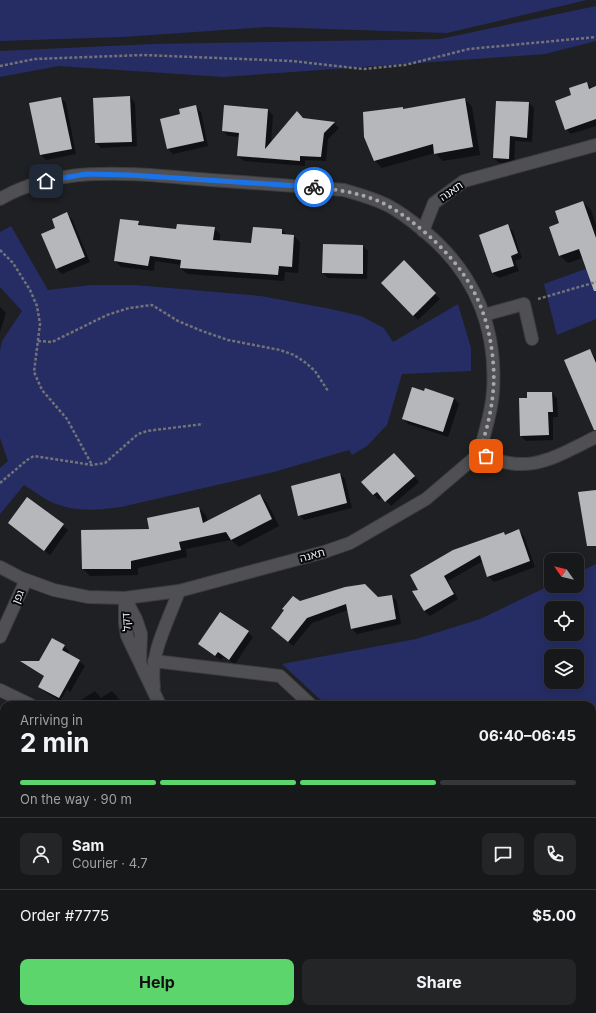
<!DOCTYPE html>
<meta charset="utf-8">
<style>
:root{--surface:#17181a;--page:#242527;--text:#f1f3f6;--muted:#9ea0a2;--line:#363739;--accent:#5dd56d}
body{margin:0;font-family:Inter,"Noto Sans Hebrew",sans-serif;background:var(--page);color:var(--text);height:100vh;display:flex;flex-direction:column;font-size:15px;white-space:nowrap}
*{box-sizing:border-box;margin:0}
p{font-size:13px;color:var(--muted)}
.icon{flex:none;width:22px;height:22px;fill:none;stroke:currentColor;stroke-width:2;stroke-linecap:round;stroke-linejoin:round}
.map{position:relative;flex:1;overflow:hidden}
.panel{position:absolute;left:0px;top:701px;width:596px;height:312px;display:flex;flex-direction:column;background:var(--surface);border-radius:12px 12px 0 0;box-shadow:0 2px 10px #0003,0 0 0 1px var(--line)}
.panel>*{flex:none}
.needle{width:26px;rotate:304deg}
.controls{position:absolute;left:544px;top:553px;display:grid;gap:8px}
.controls a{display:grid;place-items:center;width:40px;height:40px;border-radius:8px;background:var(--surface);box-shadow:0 2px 10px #0003,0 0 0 1px var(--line);font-size:20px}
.pin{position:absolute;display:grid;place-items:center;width:34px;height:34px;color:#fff;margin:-17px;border-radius:8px;box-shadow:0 2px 6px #0006}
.courier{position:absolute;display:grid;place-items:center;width:40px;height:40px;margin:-20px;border:3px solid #1a73e8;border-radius:50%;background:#fff;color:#222;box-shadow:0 1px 5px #0007}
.head em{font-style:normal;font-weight:700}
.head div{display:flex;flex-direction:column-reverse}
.head{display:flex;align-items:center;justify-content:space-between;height:68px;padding:0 20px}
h1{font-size:26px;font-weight:700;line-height:30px}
.bar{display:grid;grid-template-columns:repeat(4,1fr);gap:6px 4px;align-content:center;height:48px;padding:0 20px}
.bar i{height:5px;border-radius:3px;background:var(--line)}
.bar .on{background:var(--accent)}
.bar p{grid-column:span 4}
.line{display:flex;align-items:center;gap:10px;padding:0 20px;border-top:1px solid var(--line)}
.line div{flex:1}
.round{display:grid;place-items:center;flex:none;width:42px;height:42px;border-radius:8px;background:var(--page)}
.action{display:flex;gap:8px;margin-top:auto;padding:8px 20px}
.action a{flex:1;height:46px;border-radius:8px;background:var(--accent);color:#111;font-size:16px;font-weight:700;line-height:46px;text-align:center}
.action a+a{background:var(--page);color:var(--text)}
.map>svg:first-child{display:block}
.green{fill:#252d64;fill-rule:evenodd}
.shadow{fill:#0007}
.building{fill:#b6b7bb}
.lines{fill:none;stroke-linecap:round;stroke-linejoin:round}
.minor-casing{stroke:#3c3d3f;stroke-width:14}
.path{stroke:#727376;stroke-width:2.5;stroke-dasharray:3 2;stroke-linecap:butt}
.minor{stroke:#505054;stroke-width:12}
.done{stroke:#a7a8aa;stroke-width:4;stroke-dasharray:0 7.2}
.route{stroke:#1a73e8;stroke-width:5}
.labels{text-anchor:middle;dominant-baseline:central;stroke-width:4;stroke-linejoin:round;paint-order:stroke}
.street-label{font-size:11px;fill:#f0f1f3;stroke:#090a0b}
</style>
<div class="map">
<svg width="596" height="1013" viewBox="0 0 596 1013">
<rect width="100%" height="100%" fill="#1f2023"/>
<!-- green -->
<g class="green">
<polygon points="0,0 587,0 447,33 267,27 123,37 0,41"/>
<polygon points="596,6 596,41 545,54 224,77 59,66 0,77 0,51 153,44 440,39"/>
<path d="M11,226L48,290L91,285H135L261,296L331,309L361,316L384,328L393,342L458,304L471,348V371L402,374L387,425L367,446L352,455L349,450L274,472L121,507C99,510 78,512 56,504C45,500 34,491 24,485L0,514V468L8,461L0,438V351L2,341L22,311L0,287V232Z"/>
<polygon points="596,265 596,319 557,335 544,284"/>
<path d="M596,564V754H592V705H326L282,664L416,639L480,619L551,585L577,586V573ZM551,608H577V634H551ZM551,656H577V682H551Z"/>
<polygon points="0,818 4,819 4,944 0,941"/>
<polygon points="266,1009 313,1009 316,1013 270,1013"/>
</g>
<!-- shadow -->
<g class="shadow">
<polygon points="587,83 592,89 596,87 596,126 571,134 566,129 572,96"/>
<polygon points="130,97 135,103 137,146 101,148 96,143"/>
<polygon points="61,98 66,103 76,154 46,160 41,155"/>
<polygon points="465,99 472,107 480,155 443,161 435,153 382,168 375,161 403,109"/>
<polygon points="497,102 529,103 534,108 532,142 515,141 514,164 499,163 494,158"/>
<polygon points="195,107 201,112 208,146 173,154 168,149 161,120 181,115"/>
<polygon points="268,110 273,115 271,143 303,119 334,123 339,128 328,139 326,161 305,160 305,166 244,161 238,156 240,137 228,136 223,131"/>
<polygon points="583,202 591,210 596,225 596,272 583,258 568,263 560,256 561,224"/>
<polygon points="66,213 72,219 90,262 62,274 57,269 43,234 57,228"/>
<polygon points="138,222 142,226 177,230 214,228 220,234 220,241 252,244 282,230 287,235 294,236 300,242 298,273 285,272 284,281 187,274 181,268 181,265 155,261 154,271 121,267 115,261"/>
<polygon points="507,226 513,231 522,258 515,261 519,271 499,278 493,273 480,235"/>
<polygon points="363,246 368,251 367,279 328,278 323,273"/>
<polygon points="404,262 440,299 418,320 382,283"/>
<polygon points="0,307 6,313 0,332"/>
<polygon points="590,350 596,358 596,412"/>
<polygon points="426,389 454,398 459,404 448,437 408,424 403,418"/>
<polygon points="552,393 557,398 558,417 553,417 553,440 526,441 521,436 528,399"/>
<polygon points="399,459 419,482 391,506 382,496 379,500 373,494"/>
<polygon points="340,474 345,479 352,508 304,520 299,515"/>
<polygon points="259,495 267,502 279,526 239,547 231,540 186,549 187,557 138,568 138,575 90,576 83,569 150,530 199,508 206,515 208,522"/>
<polygon points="27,498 68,530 50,555 9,523"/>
<polygon points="519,531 524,536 535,567 494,582 488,576 483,561 448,581 458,599 430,616 424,611 413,592 420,590 503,533 506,536"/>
<polygon points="392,596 397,601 401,624 357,634 352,629 348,610 312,623 293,646 278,633 299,602 378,598"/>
<polygon points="248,632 253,637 235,664 223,657 221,660 204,649 199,644"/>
<polygon points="64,646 69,651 68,654 79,661 85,666 70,692 67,689 60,701 45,692 39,687 45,677 35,669"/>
<polygon points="95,691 101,698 112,691 124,705 77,705 76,703"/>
<polygon points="0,741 4,743 4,772 0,769"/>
<polygon points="592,889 596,889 596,936 592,935"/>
<polygon points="592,985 596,986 596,1013 352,1013 353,1009 573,1009 582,1011 582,1009 592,1009"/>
<polygon points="160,1009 197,1009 199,1013 154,1013"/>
<polygon points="251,1009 256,1013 245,1013"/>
</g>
<!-- building -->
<g class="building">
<polygon points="587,82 589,89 596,86 596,119 565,130 555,101 571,95 569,88"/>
<polygon points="130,96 132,142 95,143 93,98"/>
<polygon points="61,97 72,149 40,155 29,103"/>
<polygon points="465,98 473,147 434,154 433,144 374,161 364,137 363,112 403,107 403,109"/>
<polygon points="496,101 529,102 527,138 510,136 509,159 493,158"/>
<polygon points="196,105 204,141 167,149 160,119 180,114 179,109"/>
<polygon points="224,105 268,109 265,149 297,111 303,118 335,122 324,133 321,157 300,156 300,161 237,156 239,133 222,131"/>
<polygon points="583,201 596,238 596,291 594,291 579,249 559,256 549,227 559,223 555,211"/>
<polygon points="67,212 85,257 56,269 41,234 55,228 52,219"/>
<polygon points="120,219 139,221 138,225 176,229 177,224 215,227 213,240 251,243 253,227 282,229 282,234 294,235 292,267 279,266 278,275 180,268 181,260 150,256 148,266 114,261"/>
<polygon points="508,224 518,253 511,256 514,266 492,273 479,235"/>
<polygon points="323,244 363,245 363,274 322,273"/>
<polygon points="404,260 436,293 413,316 381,283"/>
<polygon points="590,349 596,363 596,430 594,430 564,360"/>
<polygon points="412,387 424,391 425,388 454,398 443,432 402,419"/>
<polygon points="527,392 552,392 553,412 548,412 549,435 520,436 519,398 527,398"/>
<polygon points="394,453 415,476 385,502 377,492 373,495 361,482"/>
<polygon points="340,473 347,503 298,516 291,486"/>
<polygon points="596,490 596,546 587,546 578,492"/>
<polygon points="260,494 272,519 231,540 226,532 179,542 181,550 131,561 131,569 82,569 81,530 149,529 147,518 199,507 203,523"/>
<polygon points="27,497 64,524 44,551 8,523"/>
<polygon points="519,529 530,561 487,577 480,555 444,576 454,594 424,611 412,591 418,590 410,575 453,550 504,532 505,535"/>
<polygon points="365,584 378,597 392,595 396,619 351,629 346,604 307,618 288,642 271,628 284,610 282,609 293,596 300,601 345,587"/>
<polygon points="220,612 249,631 229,660 218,652 215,656 198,644"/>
<polygon points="52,638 65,645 62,650 80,660 59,698 38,687 44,676 20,661 39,661"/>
</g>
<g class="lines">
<defs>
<g id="minor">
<path d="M0,199C64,162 141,175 211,180C255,183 299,186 344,190C358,194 373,198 387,205C401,212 412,221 424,231C474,272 497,327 493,391C492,413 484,432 480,453"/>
<polyline points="423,231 434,203 464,181 596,145"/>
<polyline points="484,315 524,304 532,339"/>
<path d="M480,453C527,477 553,458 596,437"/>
<polyline points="0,567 21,578 54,590 88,597 125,598 179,591 324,552 350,543 426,499 480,453"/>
<polyline points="125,598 125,623 127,636 160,705"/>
<polyline points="126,600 136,619 141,634 140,661"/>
<polyline points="0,637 26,580"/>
<polyline points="154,661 280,676 311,705"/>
<path d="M154,687C149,654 168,622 179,591"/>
<polyline points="0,690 31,705"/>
<polyline points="592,851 596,851"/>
</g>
</defs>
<!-- minor casing -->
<use href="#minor" class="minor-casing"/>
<!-- path -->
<g class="path">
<polyline points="0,66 35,59 143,55 292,61 363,69 405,65 469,49 596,37"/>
<polyline points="0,250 13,263 30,290 37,306 40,324 34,372 42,390 67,419 92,465"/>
<polyline points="538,299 596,282"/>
<polyline points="38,341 52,342 107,315 129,308 152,305 178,321 202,331 228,340 280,350 294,355 306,363 315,371 328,391"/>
<polyline points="0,483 27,460 34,456 92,465 105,463 138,434 147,431 203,424"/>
</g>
<!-- minor -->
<use href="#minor" class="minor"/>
</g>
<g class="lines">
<!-- done -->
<path class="done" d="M314,187C331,189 348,191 364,196C386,202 404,215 421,229C465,266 488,304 493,361C495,380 493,400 489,418C487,430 482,441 480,453L486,456"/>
<!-- route -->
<polyline class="route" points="46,181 86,174 130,175 314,187"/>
</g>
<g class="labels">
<!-- street labels -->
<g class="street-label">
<text transform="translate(451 191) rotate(-35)">תאנה</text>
<text transform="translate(312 555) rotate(-16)">תאנה</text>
<text transform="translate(18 597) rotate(-66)">גפן</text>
<text transform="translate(126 622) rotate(-94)">דקל</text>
</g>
</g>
</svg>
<div class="controls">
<a><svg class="needle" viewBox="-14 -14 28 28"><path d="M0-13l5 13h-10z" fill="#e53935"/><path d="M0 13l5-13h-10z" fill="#9ea0a2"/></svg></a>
<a><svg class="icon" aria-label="locate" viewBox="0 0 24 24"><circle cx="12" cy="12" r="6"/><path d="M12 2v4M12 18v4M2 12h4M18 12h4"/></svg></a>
<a><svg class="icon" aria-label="layers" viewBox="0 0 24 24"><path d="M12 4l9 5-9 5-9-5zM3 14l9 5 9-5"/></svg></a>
</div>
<div class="pin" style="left:486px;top:456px;background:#ea580c"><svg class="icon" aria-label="bag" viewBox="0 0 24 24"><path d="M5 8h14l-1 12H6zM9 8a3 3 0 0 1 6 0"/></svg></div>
<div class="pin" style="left:46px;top:181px;background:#1f2937"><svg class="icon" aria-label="home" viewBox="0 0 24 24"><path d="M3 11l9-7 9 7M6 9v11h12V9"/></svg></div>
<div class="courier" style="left:314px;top:187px"><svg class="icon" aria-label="bike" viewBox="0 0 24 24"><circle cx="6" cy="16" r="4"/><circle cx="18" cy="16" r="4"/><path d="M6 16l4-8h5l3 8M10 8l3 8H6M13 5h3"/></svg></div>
<section class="panel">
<div class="head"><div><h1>2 min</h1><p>Arriving in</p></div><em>06:40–06:45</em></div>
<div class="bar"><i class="on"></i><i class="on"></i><i class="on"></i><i></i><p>On the way · 90 m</p></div>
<div class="line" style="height:72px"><a class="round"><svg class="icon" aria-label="person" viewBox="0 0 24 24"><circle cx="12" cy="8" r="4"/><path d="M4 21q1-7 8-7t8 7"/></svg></a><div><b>Sam</b><p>Courier · 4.7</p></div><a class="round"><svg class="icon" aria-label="chat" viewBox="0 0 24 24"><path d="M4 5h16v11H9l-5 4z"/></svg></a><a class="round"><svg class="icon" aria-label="phone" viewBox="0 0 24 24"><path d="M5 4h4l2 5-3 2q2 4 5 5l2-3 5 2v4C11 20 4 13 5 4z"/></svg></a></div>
<div class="line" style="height:52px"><div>Order #7775</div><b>$5.00</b></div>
<div class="action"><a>Help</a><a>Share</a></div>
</section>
</div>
